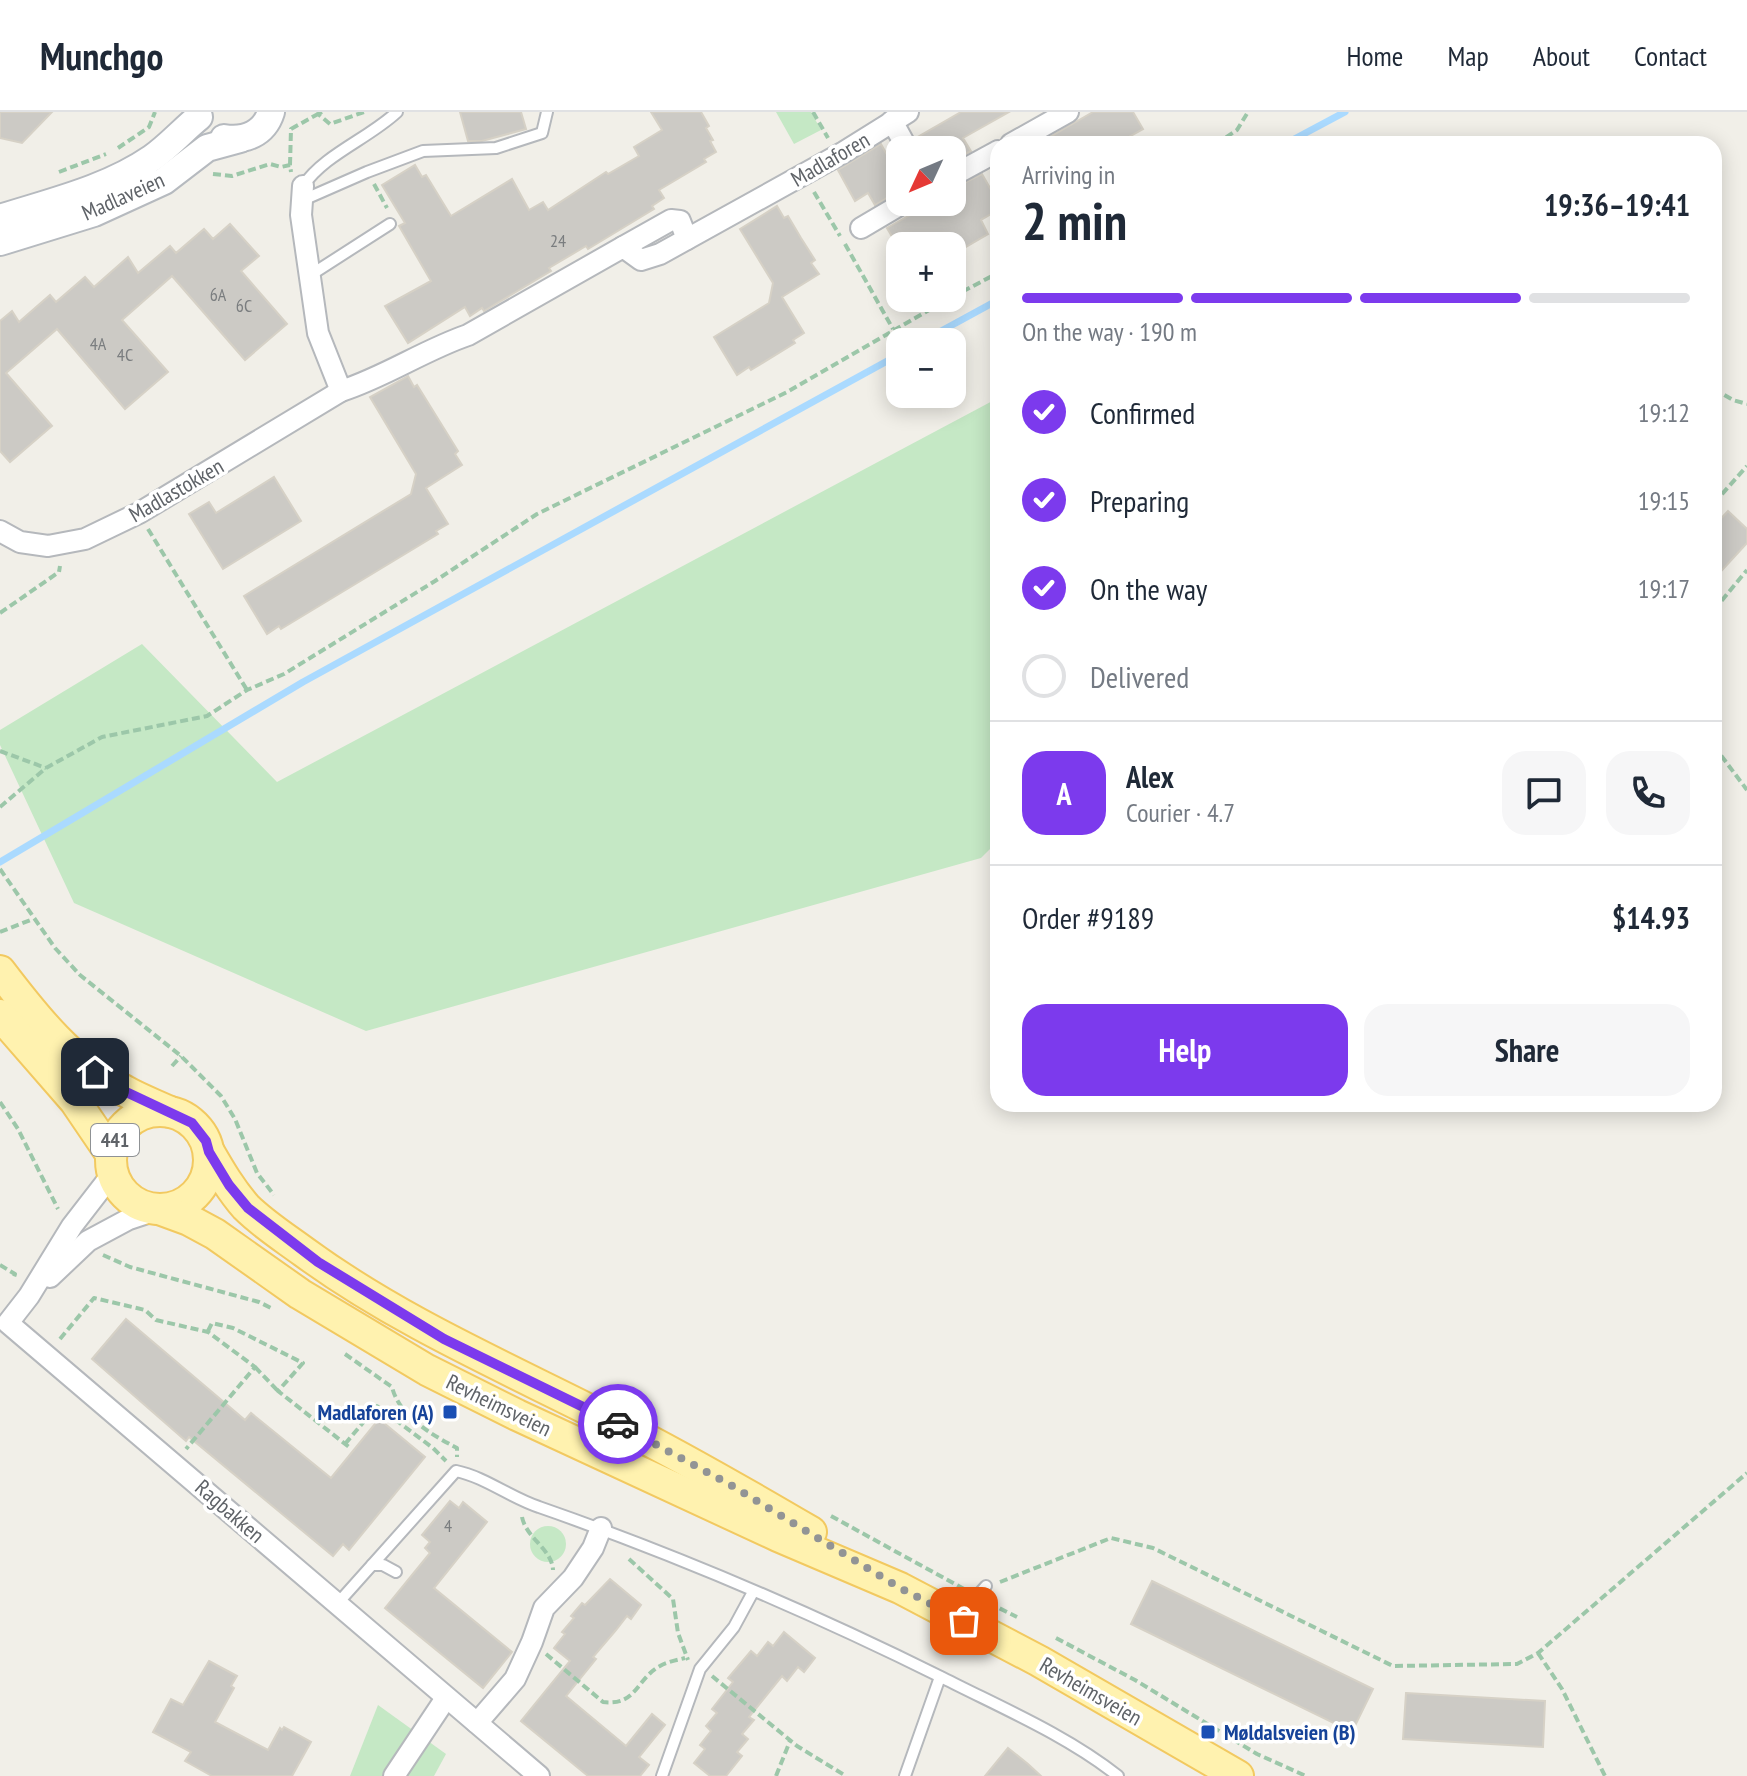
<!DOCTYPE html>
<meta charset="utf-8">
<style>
:root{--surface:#fff;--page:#f6f6f7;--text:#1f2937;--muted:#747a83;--line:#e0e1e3;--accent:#7c3aed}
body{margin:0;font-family:"PT Sans Narrow",sans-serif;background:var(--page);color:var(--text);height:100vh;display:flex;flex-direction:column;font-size:30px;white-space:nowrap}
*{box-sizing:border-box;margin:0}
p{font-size:26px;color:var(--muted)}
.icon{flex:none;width:44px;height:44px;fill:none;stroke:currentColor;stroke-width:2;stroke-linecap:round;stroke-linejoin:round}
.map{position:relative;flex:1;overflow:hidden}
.panel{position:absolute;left:990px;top:24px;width:732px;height:976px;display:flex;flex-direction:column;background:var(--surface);border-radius:24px;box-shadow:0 4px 20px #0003}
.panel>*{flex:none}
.needle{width:52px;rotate:226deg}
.fabs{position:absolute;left:886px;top:24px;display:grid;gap:16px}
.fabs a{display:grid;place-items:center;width:80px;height:80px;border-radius:16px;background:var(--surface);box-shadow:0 4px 20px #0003;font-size:40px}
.pin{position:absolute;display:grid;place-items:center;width:68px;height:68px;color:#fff;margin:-34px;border-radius:16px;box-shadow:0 4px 12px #0006}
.courier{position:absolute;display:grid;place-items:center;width:80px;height:80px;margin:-40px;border:6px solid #7c3aed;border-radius:50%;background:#fff;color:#222;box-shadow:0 2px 10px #0007}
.summary em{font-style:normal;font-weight:600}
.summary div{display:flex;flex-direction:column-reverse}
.summary{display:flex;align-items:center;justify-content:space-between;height:136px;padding:0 32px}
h1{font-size:52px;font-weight:600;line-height:60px}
.bar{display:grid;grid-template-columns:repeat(4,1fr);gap:12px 8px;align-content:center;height:96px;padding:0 32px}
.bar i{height:10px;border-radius:6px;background:var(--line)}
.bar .selected{background:var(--accent)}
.bar p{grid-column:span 4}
.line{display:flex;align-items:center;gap:20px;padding:0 32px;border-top:2px solid var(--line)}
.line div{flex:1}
.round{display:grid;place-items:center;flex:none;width:84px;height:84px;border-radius:24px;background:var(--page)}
ol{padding:0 32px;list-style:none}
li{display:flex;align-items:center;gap:24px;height:88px}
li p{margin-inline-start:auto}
li .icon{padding:8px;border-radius:50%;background:var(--accent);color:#fff;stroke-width:4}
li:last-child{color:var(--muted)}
li i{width:44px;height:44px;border:4px solid var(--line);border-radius:50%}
.button{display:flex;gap:16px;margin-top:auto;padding:16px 32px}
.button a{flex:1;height:92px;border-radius:24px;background:var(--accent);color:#fff;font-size:32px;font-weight:600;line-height:92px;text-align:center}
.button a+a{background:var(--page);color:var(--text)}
header{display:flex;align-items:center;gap:48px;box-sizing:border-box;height:112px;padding:0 40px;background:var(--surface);border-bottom:2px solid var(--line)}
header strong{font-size:38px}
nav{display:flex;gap:44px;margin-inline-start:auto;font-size:28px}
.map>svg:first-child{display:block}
.green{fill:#c5e8c5}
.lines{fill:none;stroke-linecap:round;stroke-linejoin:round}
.stream{stroke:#aadaff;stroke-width:7}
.building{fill:#cccac5;stroke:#d6d1c6;stroke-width:2}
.lane-casing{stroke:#b5b8bc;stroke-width:14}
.street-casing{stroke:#b5b8bc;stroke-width:24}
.secondary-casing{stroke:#b6babf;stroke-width:30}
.primary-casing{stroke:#f2c960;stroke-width:34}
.path{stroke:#9cc7a9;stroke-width:4;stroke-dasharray:8 4;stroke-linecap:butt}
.lane{stroke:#fff;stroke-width:10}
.street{stroke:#fff;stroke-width:20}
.secondary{stroke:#fff;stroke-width:26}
.primary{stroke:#fff2af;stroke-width:30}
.done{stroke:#929495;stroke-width:8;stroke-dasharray:0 14.4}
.route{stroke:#7c3aed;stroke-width:10}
.transit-dot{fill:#1a4fb4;stroke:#fff;stroke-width:3}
.labels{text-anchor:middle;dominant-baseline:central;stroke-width:7;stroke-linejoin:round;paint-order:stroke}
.number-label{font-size:18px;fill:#7a7d7f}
.shield{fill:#fff;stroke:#8f9295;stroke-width:2}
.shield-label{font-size:20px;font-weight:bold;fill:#5f6368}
.street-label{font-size:22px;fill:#5f6368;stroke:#fff}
.transit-label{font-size:22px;font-weight:bold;fill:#164399;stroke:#fff;text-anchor:end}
</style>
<header>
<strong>Munchgo</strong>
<nav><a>Home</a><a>Map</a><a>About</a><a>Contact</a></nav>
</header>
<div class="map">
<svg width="1747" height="1664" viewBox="0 0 1747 1664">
<rect width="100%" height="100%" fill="#f1efe8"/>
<!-- green -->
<g class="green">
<polygon points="776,0 811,0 821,18 794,32"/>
<polygon points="998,286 998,729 981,746 366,919 74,791 0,633 0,618 142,532 277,670"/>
<circle cx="548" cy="1432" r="18"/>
<polygon points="378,1593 446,1642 434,1664 350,1664"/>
</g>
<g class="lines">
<!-- stream -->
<g class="stream">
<polyline points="1285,32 1345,0"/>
<polyline points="921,230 998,188"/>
<polyline points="0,750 303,570 900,242"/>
</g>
</g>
<!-- building -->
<g class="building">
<polygon points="0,0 52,0 22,31 0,26"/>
<polygon points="460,0 521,0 526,17 482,29 468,29"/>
<polygon points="651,0 701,0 709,14 706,16 713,28 710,29 716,40 704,47 706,50 659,78 664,86 652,94 654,97 588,137 586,134 549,156 551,159 484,199 482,196 470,204 465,195 408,231 385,194 431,169 399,114 405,111 382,73 415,53 422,65 426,63 451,104 512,67 529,98 543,90 548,98 606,60 608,62 639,44 634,35 662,18"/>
<polygon points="961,0 1009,0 963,26 971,39 952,49 952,38 921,38 916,26"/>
<polygon points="1093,0 1133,0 1143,17 1116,32 1038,32"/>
<polygon points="881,32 886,41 892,37 900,48 900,78 875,93 868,81 855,89 838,58"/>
<polygon points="982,62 998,90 998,98 981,108 988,122 952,143 952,134 900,134 900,138 887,116 933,90 952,90 952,77"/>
<polygon points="777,94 784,106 788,104 801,126 815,148 811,151 819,162 782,185 804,221 793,228 795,231 751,258 749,255 737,263 714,225 769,191 773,171 740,117"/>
<polygon points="230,112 259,144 241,159 287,212 245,248 172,164 122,208 168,260 125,297 57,217 6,261 52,314 10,350 0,339 0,209 12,199 19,210 50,183 56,190 85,165 94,175 128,145 138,161 170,134 176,141 204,117 213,127"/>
<polygon points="408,264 414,275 417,273 458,339 455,342 462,353 426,376 448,412 436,419 438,422 281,517 279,514 267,522 244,484 411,382 416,362 370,285"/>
<polygon points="274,365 301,409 223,457 189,402 209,390 216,401"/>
<polygon points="1728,399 1747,417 1747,431 1714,467 1714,414"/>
<polygon points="126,1207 245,1308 251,1301 331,1366 379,1307 425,1345 349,1438 343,1432 333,1444 189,1325 186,1329 92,1247"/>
<polygon points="450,1389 459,1396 463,1390 487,1410 434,1476 512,1540 483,1576 385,1496 430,1441 425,1436 430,1430 422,1423"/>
<polygon points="610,1467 641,1493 631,1507 627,1504 616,1518 593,1545 596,1547 566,1584 626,1634 652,1602 665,1613 639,1645 649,1653 640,1664 588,1664 521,1609 570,1549 554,1536 565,1522 562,1520 574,1506 571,1504 582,1491 585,1493"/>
<polygon points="1152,1469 1373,1577 1352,1620 1131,1512"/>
<polygon points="784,1520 815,1546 804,1560 798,1555 787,1569 782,1564 749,1605 754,1608 742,1622 748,1627 737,1640 742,1644 726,1664 710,1664 694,1651 705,1637 700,1633 711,1619 706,1614 717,1601 712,1597 733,1570 728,1566 751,1539 757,1544 768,1530 773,1534"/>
<polygon points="209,1549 237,1564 231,1574 234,1576 215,1610 268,1638 280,1616 282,1618 284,1615 311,1630 292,1664 212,1664 185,1649 191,1640 153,1620 171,1587 183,1593"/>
<polygon points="1406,1581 1545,1589 1543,1635 1403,1627"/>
<polygon points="1008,1636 1028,1652 1041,1664 985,1664"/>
</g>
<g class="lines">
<defs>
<g id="lane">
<path d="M303,74C325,42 368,27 397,0"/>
<polyline points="303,88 367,60 423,39 496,36 542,21 547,0"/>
<polyline points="309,164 390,112"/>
<polyline points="372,1453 383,1453 396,1460"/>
<path d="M338,1491L456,1359C485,1365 511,1386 539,1395C677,1443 812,1501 943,1566C1002,1596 1066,1623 1118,1664"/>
<polyline points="965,1507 977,1484 986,1474"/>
<polyline points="662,1664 700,1557 734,1515 753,1480"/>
<polyline points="905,1664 940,1565"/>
</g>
<g id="street">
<polyline points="892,9 908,38"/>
<polyline points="1011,32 1068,0"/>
<polyline points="952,64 998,39"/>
<polyline points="303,74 301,103 318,221 341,279"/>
<polyline points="861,116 905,90"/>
<polyline points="623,135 671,108 680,109 687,127"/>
<path d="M0,419L20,430L48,434L85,427L139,401L341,279C385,265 424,238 468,223L623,135L641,148L660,142L844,40L908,0"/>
<polyline points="113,1061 72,1114 29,1184 8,1211 539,1664"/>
<polyline points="50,1165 88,1129 129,1107 159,1097"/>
<polyline points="477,1611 515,1567 532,1530 544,1496 573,1466 593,1436 601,1416"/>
<polyline points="394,1664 446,1586"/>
</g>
<g id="secondary">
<path d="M224,26C245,29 264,22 271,0"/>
<path d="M0,106C50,90 107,77 152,46C168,35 183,18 199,5"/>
<polyline points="0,130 94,101 164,69 207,36 240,27"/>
</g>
<g id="primary">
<path d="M0,859C35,905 72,952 125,979C139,987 155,993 170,1000"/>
<polyline points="0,903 75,989 111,1042"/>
<circle cx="160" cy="1048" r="49"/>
<path d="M209,1040C220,1059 231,1078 246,1095C263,1112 285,1126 304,1140C401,1211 512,1258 619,1313C684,1346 748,1383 811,1420"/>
<polyline points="159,1097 189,1108 215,1122 300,1182 427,1258 517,1303 778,1424 900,1476 1039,1549 1238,1664"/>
</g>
</defs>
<!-- lane casing -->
<use href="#lane" class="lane-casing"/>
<!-- street casing -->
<use href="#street" class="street-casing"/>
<!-- secondary casing -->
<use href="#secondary" class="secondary-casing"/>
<!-- primary casing -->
<use href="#primary" class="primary-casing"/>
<!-- path -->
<g class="path">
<polyline points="322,0 318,2 330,12 364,0"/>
<polyline points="813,0 828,26"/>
<polyline points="1216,32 1237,18 1248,0"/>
<polyline points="118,36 149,15 155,0"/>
<polyline points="290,53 291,17 318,2"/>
<polyline points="59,60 106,42"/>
<polyline points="213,62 232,64 270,52 281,55 290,53 291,60"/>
<polyline points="374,72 387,96"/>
<polyline points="814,80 840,124"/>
<polyline points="845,132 893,217"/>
<polyline points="952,185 998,161"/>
<polyline points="1714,277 1733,288 1747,292"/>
<polyline points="1714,391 1747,354"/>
<polyline points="148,417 247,578"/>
<polyline points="1714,498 1747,458"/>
<polyline points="0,501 59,460 60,454"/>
<polyline points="1714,634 1747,678"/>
<polyline points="0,639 46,656"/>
<polyline points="0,695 46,656 102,625 207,604 247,578 284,562 435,469 537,402 787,280 950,186"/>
<polyline points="0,757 55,836 80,863 181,944 221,984 235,1007 257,1061 274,1083"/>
<polyline points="0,820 33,807"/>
<polyline points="172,954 181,944"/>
<polyline points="0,990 18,1017 58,1097"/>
<polyline points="103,1143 130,1155 259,1190 273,1197"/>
<polyline points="0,1153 15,1162 14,1165"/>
<polyline points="208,1219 212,1211 233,1216 303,1251 278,1279 349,1335"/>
<polyline points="60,1227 94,1186 145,1198 156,1208 208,1220 255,1255 186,1337"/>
<path d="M345,1242L392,1275C399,1304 432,1323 457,1336V1345"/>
<polyline points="255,1255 278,1279"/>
<polyline points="345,1332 377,1294 433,1336 446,1349"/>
<polyline points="831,1404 964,1477"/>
<path d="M522,1405C526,1426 552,1437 553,1458"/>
<polyline points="629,1447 673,1487 678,1521 688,1548"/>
<polyline points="1000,1470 1111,1426 1153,1436 1393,1554 1517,1552 1538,1541 1747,1361"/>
<polyline points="989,1491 1017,1505"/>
<polyline points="1056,1526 1135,1568 1257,1642 1306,1664"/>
<polyline points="1538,1541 1562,1577 1605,1664"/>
<path d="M546,1542L603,1590C637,1594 636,1567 660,1554C667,1550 677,1548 685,1546"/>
<polyline points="712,1564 797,1634 846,1664"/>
<polyline points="776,1664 790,1629"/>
</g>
<!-- lane -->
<use href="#lane" class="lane"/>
<!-- street -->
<use href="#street" class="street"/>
<!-- secondary -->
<use href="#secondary" class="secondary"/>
<!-- primary -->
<use href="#primary" class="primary"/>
</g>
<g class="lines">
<!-- done -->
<polyline class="done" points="618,1312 729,1372 900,1476 964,1509"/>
<!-- route -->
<polyline class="route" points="95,960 124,979 192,1011 206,1029 209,1040 229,1073 248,1096 318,1150 444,1227 618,1312"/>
</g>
<!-- markers -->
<g class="transit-dot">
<rect x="442" y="1292" width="16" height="16" rx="4"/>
<rect x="1200" y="1612" width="16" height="16" rx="4"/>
</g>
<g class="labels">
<!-- number labels -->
<g class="number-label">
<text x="558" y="128">24</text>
<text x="218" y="182">6A</text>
<text x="244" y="193">6C</text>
<text x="98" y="231">4A</text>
<text x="125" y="242">4C</text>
<text x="448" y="1413">4</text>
</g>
<!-- shield labels -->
<rect class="shield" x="91" y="1012" width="48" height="32" rx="6"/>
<g class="shield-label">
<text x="115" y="1028">441</text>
</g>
<!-- street labels -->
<g class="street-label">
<text transform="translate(830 47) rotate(-30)">Madlaforen</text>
<text transform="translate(123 84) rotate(-24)">Madlaveien</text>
<text transform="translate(176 378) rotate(-30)">Madlastokken</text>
<text transform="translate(499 1293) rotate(26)">Revheimsveien</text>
<text transform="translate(230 1399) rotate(41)">Ragbakken</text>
<text transform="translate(1091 1579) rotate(30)">Revheimsveien</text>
</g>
<!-- transit labels -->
<g class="transit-label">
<text x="434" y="1300">Madlaforen (A)</text>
<text x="1224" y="1620" text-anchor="start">Møldalsveien (B)</text>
</g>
</g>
</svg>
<div class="fabs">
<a><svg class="needle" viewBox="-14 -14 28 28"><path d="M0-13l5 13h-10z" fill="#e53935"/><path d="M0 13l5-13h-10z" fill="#747a83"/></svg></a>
<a>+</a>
<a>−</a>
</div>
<div class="pin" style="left:964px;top:1509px;background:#ea580c"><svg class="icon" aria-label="bag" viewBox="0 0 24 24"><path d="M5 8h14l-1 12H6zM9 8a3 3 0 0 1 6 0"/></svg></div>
<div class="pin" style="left:95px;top:960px;background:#1f2937"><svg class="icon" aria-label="home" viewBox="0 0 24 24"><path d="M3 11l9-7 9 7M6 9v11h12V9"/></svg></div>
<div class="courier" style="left:618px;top:1312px"><svg class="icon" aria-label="car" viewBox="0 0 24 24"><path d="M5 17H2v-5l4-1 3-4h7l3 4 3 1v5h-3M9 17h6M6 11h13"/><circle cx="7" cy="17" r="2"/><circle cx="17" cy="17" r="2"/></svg></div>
<section class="panel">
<div class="summary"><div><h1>2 min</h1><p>Arriving in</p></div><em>19:36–19:41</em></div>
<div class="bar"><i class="selected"></i><i class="selected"></i><i class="selected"></i><i></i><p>On the way · 190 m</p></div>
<ol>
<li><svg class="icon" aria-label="check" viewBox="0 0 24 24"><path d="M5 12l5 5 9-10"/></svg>Confirmed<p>19:12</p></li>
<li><svg class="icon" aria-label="check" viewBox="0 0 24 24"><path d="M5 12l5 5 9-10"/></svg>Preparing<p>19:15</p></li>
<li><svg class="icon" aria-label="check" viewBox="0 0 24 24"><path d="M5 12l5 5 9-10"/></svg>On the way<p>19:17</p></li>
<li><i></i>Delivered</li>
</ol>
<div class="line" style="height:144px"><b class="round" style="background:var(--accent);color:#fff">A</b><div><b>Alex</b><p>Courier · 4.7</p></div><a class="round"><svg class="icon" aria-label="chat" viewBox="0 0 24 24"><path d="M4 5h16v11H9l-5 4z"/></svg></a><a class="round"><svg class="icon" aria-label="phone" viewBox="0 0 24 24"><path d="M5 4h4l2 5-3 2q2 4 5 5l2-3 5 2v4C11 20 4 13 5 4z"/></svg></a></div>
<div class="line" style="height:104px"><div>Order #9189</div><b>$14.93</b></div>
<div class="button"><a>Help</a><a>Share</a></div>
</section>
</div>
